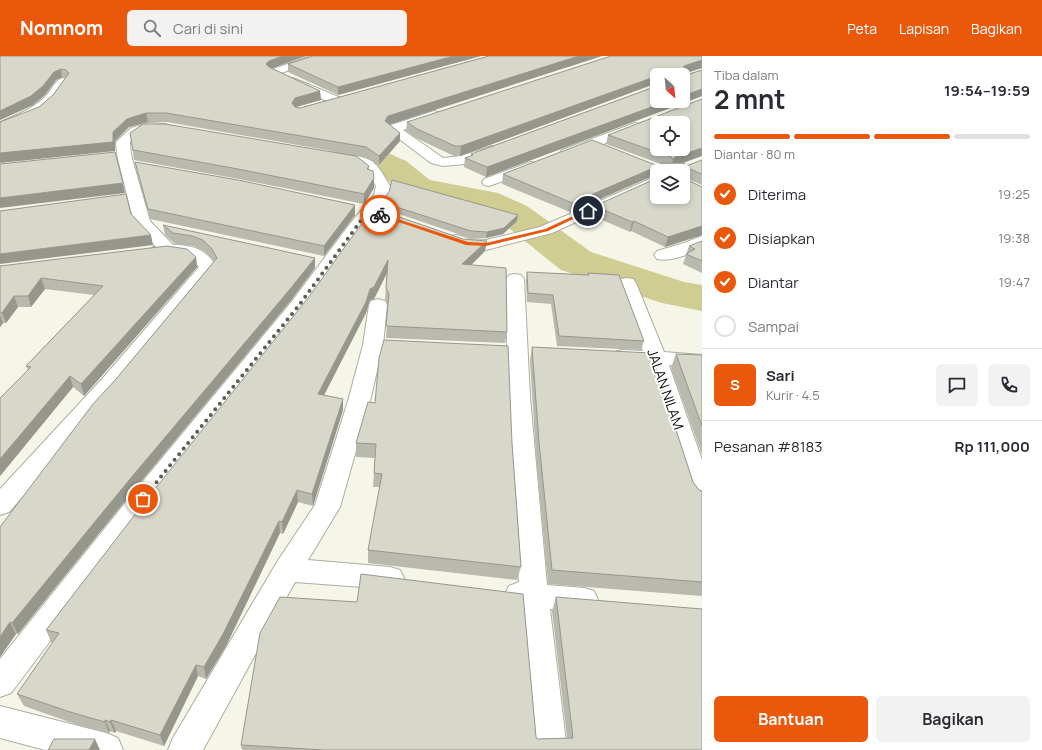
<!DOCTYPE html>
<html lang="id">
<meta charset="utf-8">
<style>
:root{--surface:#fff;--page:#f2f2f3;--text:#2b2b33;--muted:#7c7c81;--line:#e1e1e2;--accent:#ea580c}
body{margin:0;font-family:Manrope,sans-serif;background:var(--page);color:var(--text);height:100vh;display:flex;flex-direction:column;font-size:15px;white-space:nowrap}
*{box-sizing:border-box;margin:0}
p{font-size:13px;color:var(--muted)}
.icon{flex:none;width:22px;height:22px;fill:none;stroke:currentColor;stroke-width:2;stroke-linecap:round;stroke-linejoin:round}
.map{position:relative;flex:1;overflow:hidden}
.details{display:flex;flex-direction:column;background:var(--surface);width:340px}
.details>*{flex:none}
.needle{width:26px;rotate:153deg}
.buttons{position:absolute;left:650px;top:12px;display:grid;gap:8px}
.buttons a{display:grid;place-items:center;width:40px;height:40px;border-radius:6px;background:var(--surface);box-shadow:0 2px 6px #0003;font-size:20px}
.pin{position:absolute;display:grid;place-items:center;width:34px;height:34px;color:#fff;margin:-17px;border:2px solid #fff;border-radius:50%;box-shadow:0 1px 4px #0007}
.courier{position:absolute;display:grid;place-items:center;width:40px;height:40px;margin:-20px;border:3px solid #ea580c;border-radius:50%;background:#fff;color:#222;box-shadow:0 1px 5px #0007}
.head em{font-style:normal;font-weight:700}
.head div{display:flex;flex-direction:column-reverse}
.head{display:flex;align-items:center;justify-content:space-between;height:68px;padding:0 12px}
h1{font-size:26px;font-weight:700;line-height:30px}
.bar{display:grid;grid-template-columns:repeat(4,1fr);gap:6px 4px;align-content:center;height:48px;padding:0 12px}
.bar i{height:5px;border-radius:3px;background:var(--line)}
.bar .on{background:var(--accent)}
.bar p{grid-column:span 4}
.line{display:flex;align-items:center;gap:10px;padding:0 12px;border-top:1px solid var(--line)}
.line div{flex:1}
.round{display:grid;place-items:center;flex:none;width:42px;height:42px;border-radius:6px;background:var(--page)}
ol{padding:0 12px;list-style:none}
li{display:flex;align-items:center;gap:12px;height:44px}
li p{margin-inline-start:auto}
li .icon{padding:4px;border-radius:50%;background:var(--accent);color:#fff;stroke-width:4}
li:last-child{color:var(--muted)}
li i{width:22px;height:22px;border:2px solid var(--line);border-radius:50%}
.cta{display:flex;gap:8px;margin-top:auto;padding:8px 12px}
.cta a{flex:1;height:46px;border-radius:6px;background:var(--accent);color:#fff;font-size:16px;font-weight:700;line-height:46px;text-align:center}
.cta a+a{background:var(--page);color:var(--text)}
header{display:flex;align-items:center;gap:24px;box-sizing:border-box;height:56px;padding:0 20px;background:var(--accent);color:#fff}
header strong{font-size:19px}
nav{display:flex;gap:22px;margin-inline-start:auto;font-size:14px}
.search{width:280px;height:36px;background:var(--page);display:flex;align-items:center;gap:10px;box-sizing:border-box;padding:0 14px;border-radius:6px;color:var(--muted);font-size:15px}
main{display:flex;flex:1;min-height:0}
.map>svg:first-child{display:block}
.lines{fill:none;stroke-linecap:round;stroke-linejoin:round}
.river{fill:#cfcd92;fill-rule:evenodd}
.street-casing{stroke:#adada1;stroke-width:2}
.street{fill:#fff;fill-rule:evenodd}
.wall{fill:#b9b9ae}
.shaded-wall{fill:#96968d}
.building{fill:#d7d7ca;stroke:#96968d;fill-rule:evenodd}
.route{fill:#ea580c}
.done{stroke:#5e5e56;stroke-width:4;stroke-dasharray:0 7.2}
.labels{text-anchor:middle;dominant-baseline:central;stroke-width:4;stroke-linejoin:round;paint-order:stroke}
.street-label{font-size:14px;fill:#0c0c08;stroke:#fff}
</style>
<header>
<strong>Nomnom</strong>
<div class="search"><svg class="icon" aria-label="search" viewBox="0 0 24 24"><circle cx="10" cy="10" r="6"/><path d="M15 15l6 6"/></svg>Cari di sini</div>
<nav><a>Peta</a><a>Lapisan</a><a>Bagikan</a></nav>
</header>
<main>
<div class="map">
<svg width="702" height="694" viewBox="0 0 702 694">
<rect width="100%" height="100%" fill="#f5f5e8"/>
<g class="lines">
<!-- river -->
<polygon class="river" points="317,68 328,70 406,105 430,124 498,137 527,150 591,196 684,226 702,229 702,255 662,247 561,214 501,166 475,154 406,141 382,119 306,84 301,77 306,70"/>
<defs>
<g id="street">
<polygon points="311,0 327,0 326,2 278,18 270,18 268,16 270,14"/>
<path d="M63,22L67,23L69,25L54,46L40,58L0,75V66C16,59 31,54 44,42C51,36 54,24 63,22Z"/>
<polygon points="293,22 341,42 343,45 341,48 333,48 289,27 287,25 289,23"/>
<polygon points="434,55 438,56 440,59 438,62 403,74 443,102 461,100 492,90 497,91 499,94 497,97 465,108 443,110 431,107 386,73 388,70"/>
<path d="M149,67L166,68L167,71L166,74C150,78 142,72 130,86L131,99L150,165L173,189C194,189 205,193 217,211L118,333L9,456L0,459V433L102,323L199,211C188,193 170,203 153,199L150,195L153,191H156L134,167L117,99L116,86L131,72Z"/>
<polygon points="635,67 640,68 641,71 640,74 572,100 567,101 562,100 560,97 562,94"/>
<path d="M341,98C373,102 374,102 390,130L389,140L361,175L307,252L152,450L11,637L0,641V603L134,436L293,244L349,169L374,139L376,130C362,105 361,111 336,105L334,102L336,99Z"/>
<polygon points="531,106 536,107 538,110 536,113 489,130 484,129 482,126 484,123"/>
<polygon points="657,120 657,129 552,177 486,194 462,192 451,188 449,184 451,180 457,179 470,183 486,184 540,171"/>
<path d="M702,180V192C690,198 670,206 657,203L654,199L657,195L684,187Z"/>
<path d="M515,218L521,219L524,223L530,341L547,529L584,532L594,535L598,544L594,553L584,556L550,553L567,694H533L521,550L509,546L505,538L509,530L519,526C511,425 507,324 506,223L509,219Z"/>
<polygon points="627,222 633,223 636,227 664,296 702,299 702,311 669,309 702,404 702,449 693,447 689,440 648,308 615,304 612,300 615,296 622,294 643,295 618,227 621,223"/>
<polygon points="378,243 385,245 387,249 383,289 370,345 340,451 308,504 390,511 400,514 404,522 400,530 390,533 295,526 203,694 168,694 173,682 277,506 315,449 348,345 363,289 369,249 371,245"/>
<polygon points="0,650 106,677 118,682 123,694 45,694 0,682"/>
</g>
</defs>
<!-- street casing -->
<use href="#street" class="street-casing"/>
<!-- street -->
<use href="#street" class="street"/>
</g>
<!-- wall -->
<g class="wall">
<polygon points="0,0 306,0 271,12 320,35 321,44 295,51 300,52 489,0 602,0 389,68 400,85 379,109 366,101 167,66 148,66 129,71 115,85 115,95 39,51 53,39 66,21 62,21 56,24 45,39 33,49 0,64"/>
<polygon points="481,0 338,39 288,16 288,8"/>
<polygon points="702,0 702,12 684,18 686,19 702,14 702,40 486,121 464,111 465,102 471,100 471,98 657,30 683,19 657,19 657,27 460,100 454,100 416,82 406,75 407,66"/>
<polygon points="702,43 682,107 686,110 702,104 702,129 685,122 685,123 702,131 702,179 665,191 631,175 630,176 593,160 595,150 683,115 659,115 661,108 606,88 608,79"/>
<polygon points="130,77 369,110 369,114 374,122 374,132 364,148 239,123 134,104"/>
<polygon points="135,106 355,149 355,159 324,200 150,163 137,116"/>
<polygon points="658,110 655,119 570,156 502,128 503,118"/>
<polygon points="381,146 517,165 503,178 486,182 470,182 381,152"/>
<polygon points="163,169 315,202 315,212 292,243 133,435 18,578 16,578 0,601 0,471 116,323 214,205 204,195 194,190 175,188 165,179"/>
<polygon points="463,183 487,185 485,195 471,209 507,276 505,287 386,282 388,248 385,244 387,217 374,243 370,244 366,257 324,339 343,343 343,354 313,450 298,446 283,478 280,477 226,590 206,623 198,620 164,690 116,675 115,677 110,675 109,677 75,668 24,650 17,638 53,587 51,586 46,574 308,242"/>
<polygon points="702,185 702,217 683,208 689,190"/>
<polygon points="196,201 197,211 84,340 73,331 0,420 0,342 28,314 26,310 94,239 45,233 31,251 18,251 6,267 3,267 0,271 0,210"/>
<polygon points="527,216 587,219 588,217 644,285 641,294 557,290 551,248 527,246 526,225"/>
<polygon points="532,291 693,426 699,434 702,435 702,540 548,528 536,400 530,305"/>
<polygon points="676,298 702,299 702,399 671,312"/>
<polygon points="356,387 512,387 521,511 517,524 368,507 368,494 380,431 373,431 375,402 356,401"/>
<polygon points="556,541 702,694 242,694 241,689 536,681 537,683 567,682 552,555"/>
</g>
<!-- shaded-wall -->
<g class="shaded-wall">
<polygon points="283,0 306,0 270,13 266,8 269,5"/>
<polygon points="454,0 481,0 338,39 338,31"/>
<polygon points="579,0 602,0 388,69 385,65 388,60"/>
<polygon points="702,4 702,12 682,18 684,10"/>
<polygon points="61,13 62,21 56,24 45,39 33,49 0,64 0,55 54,16"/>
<polygon points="657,20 657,27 460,100 461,90"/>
<polygon points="702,33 702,40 486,121 487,111 668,45 683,45 683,40"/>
<polygon points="320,35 321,44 296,51 293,56 292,47 295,42"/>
<polygon points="146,57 148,66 129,71 115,85 115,95 0,107 0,97 113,76 127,63"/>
<polygon points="400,77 400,85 379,109 379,100"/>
<polygon points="702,92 702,100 672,111 670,113 673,104 675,101"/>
<polygon points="658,110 655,119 570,156 572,147"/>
<polygon points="374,122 374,132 364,148 364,138"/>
<polygon points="123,127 125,137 0,152 0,142"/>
<polygon points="355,149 355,159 324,200 324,190"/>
<polygon points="518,159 517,165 503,178 486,182 487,176"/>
<polygon points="634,165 631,175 630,176 632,166"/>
<polygon points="702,170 702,179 665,191 668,181"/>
<polygon points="151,179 153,189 0,208 0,198"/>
<polygon points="487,185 485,195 461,219 462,208"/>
<polygon points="196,201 197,211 84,340 81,328"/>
<polygon points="315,202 315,212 292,243 133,435 18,578 12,567 130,423"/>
<polygon points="388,204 388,215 374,243 370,244 366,257 319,349 318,338 370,233"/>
<polygon points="41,222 45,233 31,251 28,240"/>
<polygon points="14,240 18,251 6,267 2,257"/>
<polygon points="0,259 3,267 0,271"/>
<polygon points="70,320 73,331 0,420 0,403"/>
<polygon points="343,343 343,354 313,450 312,438"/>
<polygon points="297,434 298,446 283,478 282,466"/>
<polygon points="279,465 280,477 226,590 206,623 204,611"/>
<polygon points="10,566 16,578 0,601 0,581"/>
<polygon points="196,609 198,620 164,690 160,679"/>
<polygon points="105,664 110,675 109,677 105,666"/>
<polygon points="111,664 116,675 115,677 110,666"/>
<polygon points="95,683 100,694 89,694"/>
</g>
<!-- building -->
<g class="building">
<polygon points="0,0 283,0 269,5 266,8 269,11 320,35 295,42 292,47 295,51 300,52 489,0 579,0 388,60 385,65 400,77 379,100 366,91 166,57 146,57 127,63 113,76 113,86 0,97 0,66 39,51 53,39 69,17 66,14 61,13 54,16 43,30 31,40 0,55"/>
<polygon points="313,0 454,0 338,31 288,8"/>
<polygon points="611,0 702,0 702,4 684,10 684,18 686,19 702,14 702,33 683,40 683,19 657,19 657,20 461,90 455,90 417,73 407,66"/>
<polygon points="657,30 657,45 668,45 487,111 465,102 473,99 471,98"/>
<path d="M702,43V92L675,101L673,104L671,101L608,79ZM657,67H683V93H657Z"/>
<polygon points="143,68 165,68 356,100 369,110 367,113 373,115 374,122 364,138 238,113 133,94 130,77"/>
<polygon points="592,84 658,110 572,147 503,118"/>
<polygon points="115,96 123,127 0,142 0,108"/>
<polygon points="702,104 702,118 685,111 685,123 702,131 702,170 668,181 634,165 632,166 595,150 657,122 657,141 683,141 683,115 661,115 661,107 684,107 686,110"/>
<polygon points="135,106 238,124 355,149 324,190 148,153"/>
<polygon points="392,124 518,159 504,172 487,176 471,175 381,146 389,136"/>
<polygon points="126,138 131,158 151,179 0,198 0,155"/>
<polygon points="373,152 463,183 487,185 462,208 506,212 507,276 386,270 389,238 386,232 388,204 374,231 370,233 366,246 318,338 343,343 312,438 297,434 282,466 279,465 223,578 204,611 196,609 160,679 111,664 110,666 105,664 105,666 70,656 17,638 59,577 46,574 150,439 308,242"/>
<polygon points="163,169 315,202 291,232 130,423 12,567 10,566 0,581 0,471 93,348 116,323 217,202 212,193 203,184 192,180 173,177"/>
<polygon points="702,185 702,205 686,198 695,193 689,190"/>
<polygon points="167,190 187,193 196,201 81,328 70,320 0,403 0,342 31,311 26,310 103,230 41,222 28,240 14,240 2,257 0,256 0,210"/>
<polygon points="527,216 589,219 588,217 619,219 644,285 559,280 553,239 528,237"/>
<polygon points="384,284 508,290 512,387 521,511 368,494 382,418 374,417 376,388 356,387 368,346 375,347 379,302"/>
<polygon points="532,291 651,297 693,426 699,434 702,435 702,526 552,514 539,386"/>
<polygon points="676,298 702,299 702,370"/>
<polygon points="361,518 523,538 536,681 537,683 573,682 556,541 702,553 702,694 324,694 241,689 260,577 280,541 357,546"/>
<polygon points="54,683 95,683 89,694 48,694"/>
</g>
<!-- route -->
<polygon class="route" points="586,154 590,155 548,175 486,190 466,189 378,159 382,158 468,186 486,187 545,173"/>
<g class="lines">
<!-- done -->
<polyline class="done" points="143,443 300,248 368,155 380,159"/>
</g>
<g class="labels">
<!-- street labels -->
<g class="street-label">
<text transform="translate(666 333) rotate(71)">JALAN NILAM</text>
</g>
</g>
</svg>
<div class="buttons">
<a><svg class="needle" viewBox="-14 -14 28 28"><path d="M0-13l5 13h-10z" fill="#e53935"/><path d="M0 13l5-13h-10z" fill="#7c7c81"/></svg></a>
<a><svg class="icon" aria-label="locate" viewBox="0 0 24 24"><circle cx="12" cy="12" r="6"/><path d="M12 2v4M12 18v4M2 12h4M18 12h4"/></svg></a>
<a><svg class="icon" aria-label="layers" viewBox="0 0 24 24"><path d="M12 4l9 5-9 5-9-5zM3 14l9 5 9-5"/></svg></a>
</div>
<div class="pin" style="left:143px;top:443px;background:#ea580c"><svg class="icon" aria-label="bag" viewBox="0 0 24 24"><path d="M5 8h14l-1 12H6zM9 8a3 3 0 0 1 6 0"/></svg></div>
<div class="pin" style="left:588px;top:155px;background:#1f2937"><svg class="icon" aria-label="home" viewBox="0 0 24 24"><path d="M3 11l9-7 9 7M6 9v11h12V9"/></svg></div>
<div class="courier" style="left:380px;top:159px"><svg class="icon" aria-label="bike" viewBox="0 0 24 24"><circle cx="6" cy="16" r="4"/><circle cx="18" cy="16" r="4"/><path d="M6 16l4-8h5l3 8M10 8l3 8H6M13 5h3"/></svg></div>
</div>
<section class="details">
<div class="head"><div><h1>2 mnt</h1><p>Tiba dalam</p></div><em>19:54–19:59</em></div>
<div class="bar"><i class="on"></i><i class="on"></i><i class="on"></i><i></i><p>Diantar · 80 m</p></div>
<ol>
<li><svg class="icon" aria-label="check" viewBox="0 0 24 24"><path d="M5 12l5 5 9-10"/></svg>Diterima<p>19:25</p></li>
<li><svg class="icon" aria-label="check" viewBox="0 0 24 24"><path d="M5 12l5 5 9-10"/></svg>Disiapkan<p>19:38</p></li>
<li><svg class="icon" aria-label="check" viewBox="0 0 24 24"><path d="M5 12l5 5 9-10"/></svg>Diantar<p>19:47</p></li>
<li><i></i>Sampai</li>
</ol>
<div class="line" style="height:72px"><b class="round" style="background:var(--accent);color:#fff">S</b><div><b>Sari</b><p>Kurir · 4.5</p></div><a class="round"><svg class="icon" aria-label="chat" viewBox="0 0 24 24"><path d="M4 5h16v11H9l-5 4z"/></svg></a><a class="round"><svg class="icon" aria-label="phone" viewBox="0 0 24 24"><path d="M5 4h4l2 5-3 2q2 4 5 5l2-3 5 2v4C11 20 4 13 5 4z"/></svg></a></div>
<div class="line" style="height:52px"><div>Pesanan #8183</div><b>Rp 111,000</b></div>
<div class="cta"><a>Bantuan</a><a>Bagikan</a></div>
</section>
</main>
